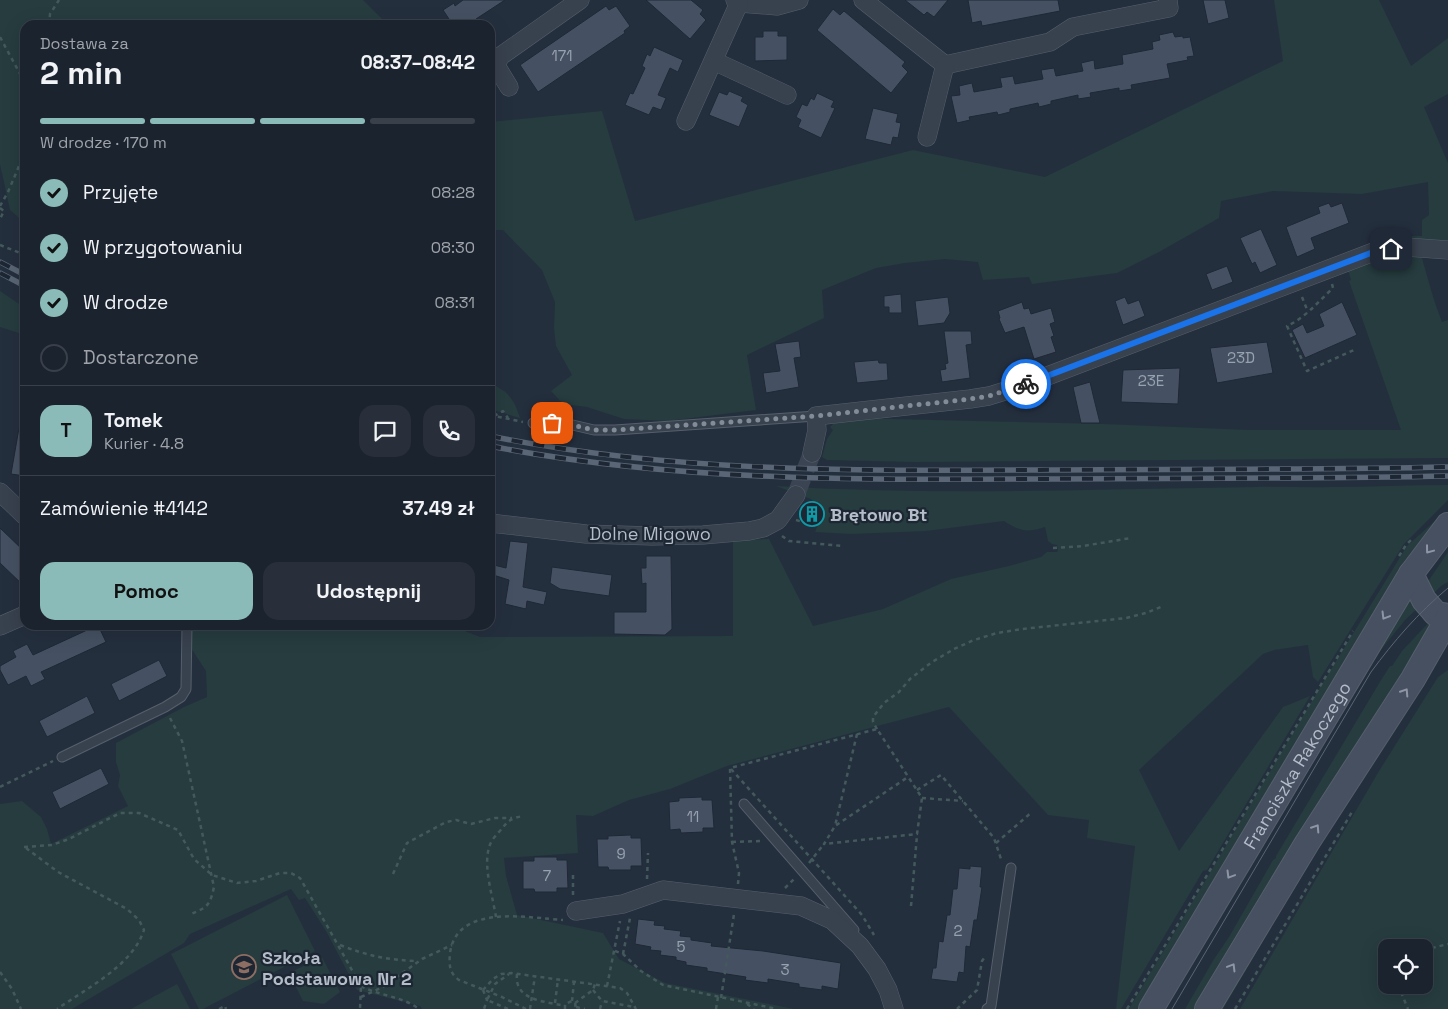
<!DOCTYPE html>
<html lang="pl">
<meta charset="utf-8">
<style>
:root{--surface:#1b232e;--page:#282f3a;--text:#f1f3f6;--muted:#a0a4aa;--line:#39404a;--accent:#8bbbb9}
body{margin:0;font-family:"Space Grotesk",sans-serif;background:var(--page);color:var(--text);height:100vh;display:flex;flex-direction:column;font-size:19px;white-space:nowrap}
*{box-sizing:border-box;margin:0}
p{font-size:16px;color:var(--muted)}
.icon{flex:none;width:28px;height:28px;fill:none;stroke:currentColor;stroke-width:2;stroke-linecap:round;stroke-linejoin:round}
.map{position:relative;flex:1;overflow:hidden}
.drawer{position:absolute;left:20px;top:20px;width:475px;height:610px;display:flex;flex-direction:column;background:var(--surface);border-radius:15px;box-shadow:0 5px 20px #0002,0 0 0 1px var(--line)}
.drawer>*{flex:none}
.tools{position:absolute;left:1378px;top:939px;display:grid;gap:10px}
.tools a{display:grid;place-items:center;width:55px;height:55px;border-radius:10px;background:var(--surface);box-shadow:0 5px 20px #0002,0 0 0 1px var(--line);font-size:25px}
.pin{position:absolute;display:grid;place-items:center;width:42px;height:42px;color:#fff;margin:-21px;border-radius:10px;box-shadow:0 2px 8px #0006}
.courier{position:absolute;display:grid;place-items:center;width:50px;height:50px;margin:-25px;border:4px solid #1a73e8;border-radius:50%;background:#fff;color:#222;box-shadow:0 1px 6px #0007}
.summary em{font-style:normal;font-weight:600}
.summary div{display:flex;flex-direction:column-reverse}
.summary{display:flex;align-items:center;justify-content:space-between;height:85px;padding:0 20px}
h1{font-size:32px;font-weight:600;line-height:38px}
.bar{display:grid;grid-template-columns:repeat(4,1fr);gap:8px 5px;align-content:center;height:60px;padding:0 20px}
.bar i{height:6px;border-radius:4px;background:var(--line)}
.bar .current{background:var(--accent)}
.bar p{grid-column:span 4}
.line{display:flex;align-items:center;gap:12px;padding:0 20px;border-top:1px solid var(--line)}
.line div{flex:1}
.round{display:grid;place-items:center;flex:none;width:52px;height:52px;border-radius:15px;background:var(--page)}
ol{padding:0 20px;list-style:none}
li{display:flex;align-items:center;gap:15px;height:55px}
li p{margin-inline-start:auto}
li .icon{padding:5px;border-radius:50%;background:var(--accent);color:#111;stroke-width:4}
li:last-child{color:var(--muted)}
li i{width:28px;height:28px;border:2px solid var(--line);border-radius:50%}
.action{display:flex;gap:10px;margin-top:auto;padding:10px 20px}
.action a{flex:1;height:58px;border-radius:15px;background:var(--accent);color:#111;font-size:20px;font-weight:600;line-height:58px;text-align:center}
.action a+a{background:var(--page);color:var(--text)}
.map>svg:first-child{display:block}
.green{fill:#263c3f;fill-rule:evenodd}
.building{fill:#455162;stroke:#1f2835}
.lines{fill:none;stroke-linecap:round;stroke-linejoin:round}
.minor-tunnel{stroke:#3a4453;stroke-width:18;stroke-dasharray:18 9;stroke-linecap:butt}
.service-casing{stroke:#565f6c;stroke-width:11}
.minor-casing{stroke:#565f6c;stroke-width:19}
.secondary-casing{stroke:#565f6c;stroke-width:26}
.path{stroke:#44595c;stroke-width:2.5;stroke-dasharray:4 4;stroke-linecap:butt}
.service{stroke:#38414e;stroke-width:9}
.minor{stroke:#38414e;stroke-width:18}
.secondary{stroke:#465061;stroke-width:24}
.tram{stroke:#5a6575;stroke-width:1}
.rail-casing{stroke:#5a6575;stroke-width:5.5}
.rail{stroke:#1d2633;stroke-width:4;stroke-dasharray:11;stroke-linecap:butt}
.oneway{stroke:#8e96a5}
.done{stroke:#828b98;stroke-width:5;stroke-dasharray:0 9}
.route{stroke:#1a73e8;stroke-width:6}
.labels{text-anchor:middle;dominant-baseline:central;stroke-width:4.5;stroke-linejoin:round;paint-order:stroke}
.number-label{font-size:15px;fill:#98a1af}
.poi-label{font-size:18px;font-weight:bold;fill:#b4bcc9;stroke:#1d2633;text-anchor:start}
.street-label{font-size:18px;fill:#b4bcc9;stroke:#1d2633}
</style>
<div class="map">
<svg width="1448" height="1009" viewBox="0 0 1448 1009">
<rect width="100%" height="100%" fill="#242f3e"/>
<!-- green -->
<g class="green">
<polygon points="0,0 363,0 388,25 25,25 25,223 10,210 0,164"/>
<polygon points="1274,0 1379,0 1411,66 1448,38 1448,94 1424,107 1448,163 1448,242 1403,240 1400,236 1422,236 1422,220 1429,215 1428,182 1362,194 1273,191 1221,201 1219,218 1159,252 1117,273 1032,284 1029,277 983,280 978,262 945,259 905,263 876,268 822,290 824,318 747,355 756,410 667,421 624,419 587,407 563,404 551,391 572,375 556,346 554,328 555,302 542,270 503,230 490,230 490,122 602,111 635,221 913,150 1045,177 1283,61"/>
<polygon points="1421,255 1434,300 1442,322 1448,320 1448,458 915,462 827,460 822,457 827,439 833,430 830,427 836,421 851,418 1104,424 1249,430 1401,430 1349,281 1351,280 1348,270 1384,258"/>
<polygon points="0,291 25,308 25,335 0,327"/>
<path d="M490,383C509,392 514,399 520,418L490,409Z"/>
<path d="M1448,485V500L1404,544L1318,682L1313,677L1308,645L1274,650L1263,654L1139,770L1179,851L1283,707L1310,696L1207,870L1203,871L1121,1009H1116L1135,846L1087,838L1089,820L1048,815L949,707L727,766L670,789L629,800L593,816L576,815L578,853L504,858L506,876L517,915L603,933L619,959L665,983L794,1009H422L420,1006L357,990L326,931L305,898L299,900L291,889L190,934L184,943L72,1009H0V804L22,801L41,817L47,829L51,844L128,806L118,786L120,775L116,762V743L184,707L207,697L206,671L189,645L193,625H450L480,637L733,636V540L769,539L813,626L883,609L951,579L1009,566L1041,557L1047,552H1057L1058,550L1057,545L1052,544L1048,541L1045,527C1027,533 1019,531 1004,521L926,531L851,534L815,532L823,513L811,499L776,486C936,496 1096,489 1256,487C1281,486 1306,488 1331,487C1370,487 1409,485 1448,485Z"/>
<polygon points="1438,518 1419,545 1140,1009 1129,1009 1322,684 1407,546"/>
<polygon points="1448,552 1448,582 1441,586 1430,597 1428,585 1429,580"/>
<polygon points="1411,590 1418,608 1406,619 1379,652 1377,653 1215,926 1213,926 1169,1003 1165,1009 1162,1009"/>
<polygon points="1430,621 1434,625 1197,1009 1185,1009 1214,959 1229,937 1273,860 1276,858 1276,856 1381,680 1390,666 1392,666 1402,651"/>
<path d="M1448,670V1009H1240L1379,771L1438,677ZM1386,948H1424V985H1386Z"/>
<polygon points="1337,815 1223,1009 1218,1009"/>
<polygon points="287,895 315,951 203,1009 199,1009 171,954"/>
<polygon points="322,957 340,992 324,1004 303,1001 289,973"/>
<polygon points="177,984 190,1009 131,1009"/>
</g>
<!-- building -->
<g class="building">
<polygon points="463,0 505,0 476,19 480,25 453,25 443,10 454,3 455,6"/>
<polygon points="646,0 691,0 703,10 700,14 706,20 690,39"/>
<polygon points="905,0 948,0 934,17 927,12 924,15"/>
<polygon points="968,0 1058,0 1060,11 982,26 981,21 972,23"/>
<polygon points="1203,0 1225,0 1229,18 1208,24"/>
<polygon points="606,6 609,10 616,6 630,26 624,31 625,33 538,92 520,65"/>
<polygon points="833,9 840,15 844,11 905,62 902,66 908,72 891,93 817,30"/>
<polygon points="763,31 778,31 778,36 787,36 787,60 755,61 755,37 763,37"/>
<polygon points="1173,32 1175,37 1183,36 1183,38 1190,37 1194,56 1187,57 1188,60 1167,64 1170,78 1131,85 1132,89 1119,91 1119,88 1090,93 1091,97 1078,99 1078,95 1051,101 1051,104 1039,107 1038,103 1010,109 1010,112 998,115 997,112 969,117 970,120 957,123 951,96 960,95 959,86 972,83 974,92 1002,87 1000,78 1013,76 1015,84 1043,79 1041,70 1054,68 1056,76 1083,71 1081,63 1094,60 1095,69 1123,64 1122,55 1153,49 1152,42 1160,40 1159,35"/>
<polygon points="654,47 683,60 678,72 670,68 658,95 666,98 661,110 653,107 649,115 625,105 630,93 633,94 645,68 642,66 647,54 650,56"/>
<polygon points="729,91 743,97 741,101 748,105 739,127 709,115 719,92 727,95"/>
<polygon points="817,93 834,101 831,107 835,108 821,138 798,127 801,120 796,117 802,104 807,106 811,98 814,100"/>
<polygon points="873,108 898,114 896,122 901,123 898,138 893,137 891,145 865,139"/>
<polygon points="1329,203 1331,207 1342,203 1349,223 1311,238 1315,249 1297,257 1286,227 1320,213 1318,207"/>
<polygon points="1261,229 1277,265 1260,273 1255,262 1252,264 1240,238"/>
<polygon points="1227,266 1233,282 1212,290 1206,274"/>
<polygon points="901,294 902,313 889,313 889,307 884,307 884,296"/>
<polygon points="948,297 950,313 944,323 918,326 915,301"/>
<polygon points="1125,297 1128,304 1139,300 1145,316 1123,325 1115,301"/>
<polygon points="1022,302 1024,309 1029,308 1031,314 1051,308 1055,322 1050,324 1054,336 1051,337 1056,352 1034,359 1024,327 1005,333 999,319 1000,318 998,311"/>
<polygon points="1342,302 1357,335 1305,358 1292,330 1303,324 1307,333 1324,326 1319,314"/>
<polygon points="944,331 971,331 972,344 966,345 970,378 942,382 940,370 946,369 945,364 948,363"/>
<polygon points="799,341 801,357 794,358 799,387 766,393 763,373 780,371 775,344"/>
<polygon points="1267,342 1273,373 1217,383 1210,348"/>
<polygon points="878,360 879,363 887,363 888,380 857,383 854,362"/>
<polygon points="1180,368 1178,404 1121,402 1123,370"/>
<polygon points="1090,382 1094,399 1100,423 1081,423 1073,387"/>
<polygon points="19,428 25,429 25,476 11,474"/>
<polygon points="0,528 25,552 25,587 0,563"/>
<polygon points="510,541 528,543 523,587 547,592 544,605 527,601 526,609 505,604 509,580 490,574 490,564 506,568"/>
<polygon points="646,556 671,556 672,629 665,635 614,634 614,612 646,612 646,583 642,584 641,568 646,568"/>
<polygon points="552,567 612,575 609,596 560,589 550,583"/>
<polygon points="98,625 106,642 41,672 45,679 31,686 26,676 8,685 0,670 0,666 16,657 13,651 27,644 33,655"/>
<polygon points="159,660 167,676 119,701 111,684"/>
<polygon points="87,696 95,713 47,737 39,721"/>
<polygon points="101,768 109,784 60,809 52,792"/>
<polygon points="702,797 702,800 712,800 714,828 703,828 703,832 681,833 680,829 670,830 669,802 679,801 679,798"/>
<polygon points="631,835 631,838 641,838 642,866 631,866 631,870 609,870 608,867 598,867 597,839 608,839 608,836"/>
<polygon points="534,857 557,857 557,860 567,860 568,888 557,888 557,892 535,892 534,889 523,889 523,861 534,861"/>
<polygon points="970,866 982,867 980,887 982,887 977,920 974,920 970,947 966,946 964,973 959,972 957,982 931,979 933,968 936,968 939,941 943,942 947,915 950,915 953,889 957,889 959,868 970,869"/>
<polygon points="638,919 655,921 654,925 665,926 664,929 681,931 680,936 691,937 691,940 712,943 711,946 763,951 841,963 838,989 822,986 822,990 799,987 799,984 768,979 768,983 745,980 746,977 707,971 707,968 686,965 686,962 676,960 676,957 660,955 661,951 650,950 651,947 635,944"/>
</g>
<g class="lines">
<!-- minor-tunnel -->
<polyline class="minor-tunnel" points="796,495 812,453"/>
<defs>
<g id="service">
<polyline points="533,423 564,423 594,430 615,430 816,416"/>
<polyline points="62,757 165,707 181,697 186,689 187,625"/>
<polyline points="744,804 854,930"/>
<polyline points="987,1009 991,1006 1011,868"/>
</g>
<g id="minor">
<polyline points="735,0 739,3 777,6 799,0"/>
<polyline points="863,0 945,65 1050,42 1073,27 1169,8 1168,0"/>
<polyline points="714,61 787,95"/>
<polyline points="509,87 495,64 502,55 580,0"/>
<polyline points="686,121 739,3"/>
<polyline points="927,137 945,65"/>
<polyline points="812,453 817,430 816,416 970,399 989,396 1021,386 1376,251 1406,247 1448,250"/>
<polyline points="0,492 25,516"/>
<polyline points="490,523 586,534 652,536 703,535 749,531 763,528 778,520 796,495"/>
<polyline points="0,626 25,615"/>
<polyline points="576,911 623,904 663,890 801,906 832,920 860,946 877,969 888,990 894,1009"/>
</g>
<g id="secondary">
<polyline points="1411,574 1424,600 1436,614 1448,616"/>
<path id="s1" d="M1151,1009L1411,574L1448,525"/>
<polyline points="1207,1009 1307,843 1413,679 1448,618"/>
</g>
</defs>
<!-- service casing -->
<use href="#service" class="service-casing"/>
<!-- minor casing -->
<use href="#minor" class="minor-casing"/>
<!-- secondary casing -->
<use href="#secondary" class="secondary-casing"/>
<!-- path -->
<g class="path">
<polyline points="49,25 50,14 59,0"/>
<polyline points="0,37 25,83"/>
<polyline points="0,206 8,192 25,152"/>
<polyline points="0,208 4,211 0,219"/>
<polyline points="0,245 25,255"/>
<path d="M1332,284L1333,288C1318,302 1305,318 1287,326L1307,371L1354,350"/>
<polyline points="1302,297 1308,312"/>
<polyline points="490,415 523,422"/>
<polyline points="494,416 503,411 508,418"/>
<polyline points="796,520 803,522"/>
<polyline points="782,536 789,541 843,546"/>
<polyline points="1053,548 1083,546 1131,538"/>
<polyline points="1399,556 1406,545 1411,540"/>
<path d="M170,718L182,741L214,887C210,905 208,907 191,914"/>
<polyline points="877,729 873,722 873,717 884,703 899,692 910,679 932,662 954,649 974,640 997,633 1022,629 1126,618 1146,613 1163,606"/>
<polyline points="857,734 835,826 908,777"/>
<polyline points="731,769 862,915 874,935"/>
<polyline points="0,787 53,761"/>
<polyline points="917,790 941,775 994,838 1002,862"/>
<polyline points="922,798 963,801"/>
<polyline points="732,842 761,841"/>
<polyline points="996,843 1032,812"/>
<polyline points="24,847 52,845 69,839 120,813 139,813 178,830 194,859 212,875 237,883 256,881 280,873 291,873 300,878 361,986 360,1009"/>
<path d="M26,848L58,872L127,909L139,920L144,930C133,965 86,989 57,1009"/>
<polyline points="809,863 824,844"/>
<polyline points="393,874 407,843 446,822 456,820 471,824 495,818 512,818"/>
<polyline points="647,879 648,853"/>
<polyline points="738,884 739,873 732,842 730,768 877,729 922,798 917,834 824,844 835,826"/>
<polyline points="785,888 795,878"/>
<polyline points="573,895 573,874"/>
<polyline points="911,906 917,835"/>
<path d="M496,917C493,898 483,866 489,848C490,842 495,836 499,832C508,821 510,818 524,816"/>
<path d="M340,945C368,956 388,960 417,961"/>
<polyline points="1424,950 1448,944"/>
<polyline points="615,951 623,954 641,971 663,985 777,1009"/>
<polyline points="623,954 630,918"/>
<polyline points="0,972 12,989 21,1009"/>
<path d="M517,974C514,1001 545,1001 565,1006"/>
<polyline points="1398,985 1408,1009"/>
<path d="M361,986C379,996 402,996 419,1009"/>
<polyline points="607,986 620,921"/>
<polyline points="483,990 493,979 501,974 511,973 620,988 627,993 636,1009"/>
<polyline points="483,990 487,1000 484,1009"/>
<polyline points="593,990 602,1001 634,1007"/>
<polyline points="361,997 383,987 422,959 452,945"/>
<polyline points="721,998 734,914"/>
<polyline points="572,1001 574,982"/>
<polyline points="555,1003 558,979"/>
<polyline points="575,1003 593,990 595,984"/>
<polyline points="747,1004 754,1009"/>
<polyline points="576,1007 585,1009"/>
<polyline points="219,1009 225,1006 226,1009"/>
<polyline points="508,1009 487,1000 495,984 509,974"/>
<path d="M526,1009L502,997L459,980C449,973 449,964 450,953C457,903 528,918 563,920"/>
<polyline points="530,1009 535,976"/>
<polyline points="565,1009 565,1004 572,1001 575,1003 576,1009"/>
<polyline points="600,1009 602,1001"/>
<polyline points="716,1009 718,997"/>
<polyline points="957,1009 977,990 982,961 985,957"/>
<polyline points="1127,1009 1353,631"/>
<polyline points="1235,1009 1352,812"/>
</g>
<!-- service -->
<use href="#service" class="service"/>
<!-- minor -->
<use href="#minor" class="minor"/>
<!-- secondary -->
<use href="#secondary" class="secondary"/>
<!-- tram -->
<path class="tram" d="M1172,1009L1371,672C1394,641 1418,613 1448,588"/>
<defs>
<g id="rail">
<polyline points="0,262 25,275"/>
<polyline points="0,273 25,286"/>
<path d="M490,436C667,472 848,471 1028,470C1168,469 1308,470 1448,467"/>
<path d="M490,446C669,481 851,480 1033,479C1171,478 1310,479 1448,476"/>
</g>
</defs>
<!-- rail casing -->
<use href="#rail" class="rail-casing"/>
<!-- rail -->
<use href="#rail" class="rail"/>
</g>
<!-- one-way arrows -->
<defs><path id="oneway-chevron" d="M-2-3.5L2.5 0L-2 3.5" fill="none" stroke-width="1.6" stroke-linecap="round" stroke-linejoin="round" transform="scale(1.25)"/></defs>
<g class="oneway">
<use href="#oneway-chevron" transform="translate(1429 550) rotate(127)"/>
<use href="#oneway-chevron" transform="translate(1385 616) rotate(121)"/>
<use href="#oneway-chevron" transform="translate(1405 692) rotate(-57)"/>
<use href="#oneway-chevron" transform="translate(1316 828) rotate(-57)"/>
<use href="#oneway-chevron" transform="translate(1230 875) rotate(121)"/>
<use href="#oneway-chevron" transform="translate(1232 967) rotate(-59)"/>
</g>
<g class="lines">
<!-- done -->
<polyline class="done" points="552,423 564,423 594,430 615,430 816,416 970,399 989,396 1026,384"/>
<!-- route -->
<polyline class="route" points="1026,384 1376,251 1391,249"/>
</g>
<!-- icons -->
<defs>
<symbol id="building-ring" viewBox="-11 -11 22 22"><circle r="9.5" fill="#1d2633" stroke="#0f9aa8" stroke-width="1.5"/><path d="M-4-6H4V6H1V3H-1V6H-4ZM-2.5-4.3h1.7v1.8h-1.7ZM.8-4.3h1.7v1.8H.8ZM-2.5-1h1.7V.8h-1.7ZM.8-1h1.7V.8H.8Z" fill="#0f9aa8"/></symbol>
<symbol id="school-ring" viewBox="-11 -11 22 22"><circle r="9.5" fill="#1d2633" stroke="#8d6e63" stroke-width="1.5"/><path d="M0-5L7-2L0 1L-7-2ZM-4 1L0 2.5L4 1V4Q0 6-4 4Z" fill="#8d6e63"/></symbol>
</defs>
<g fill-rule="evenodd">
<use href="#building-ring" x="798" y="500" width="28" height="28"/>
<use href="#school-ring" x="230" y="953" width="28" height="28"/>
</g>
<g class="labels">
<!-- number labels -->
<g class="number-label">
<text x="562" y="55">171</text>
<text x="1241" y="357">23D</text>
<text x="1151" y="380">23E</text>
<text x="693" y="816">11</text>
<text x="621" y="853">9</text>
<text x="547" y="875">7</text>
<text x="958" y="930">2</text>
<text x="681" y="946">5</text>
<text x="785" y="969">3</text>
</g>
<!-- poi labels -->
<g class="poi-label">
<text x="830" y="514">Brętowo Bt</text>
<text x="262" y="957">Szkoła<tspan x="262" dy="21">Podstawowa Nr 2</tspan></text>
</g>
<!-- street labels -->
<g class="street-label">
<text x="650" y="533">Dolne Migowo</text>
<text stroke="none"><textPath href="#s1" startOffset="284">Franciszka Rakoczego</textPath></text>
</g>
</g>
</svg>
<div class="tools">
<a><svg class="icon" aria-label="locate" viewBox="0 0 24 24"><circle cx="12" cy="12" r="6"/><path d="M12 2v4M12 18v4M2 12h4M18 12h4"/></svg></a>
</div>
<div class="pin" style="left:552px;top:423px;background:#ea580c"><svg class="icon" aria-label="bag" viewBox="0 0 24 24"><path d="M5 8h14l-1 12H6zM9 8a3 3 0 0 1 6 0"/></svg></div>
<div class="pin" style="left:1391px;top:249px;background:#1f2937"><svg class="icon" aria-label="home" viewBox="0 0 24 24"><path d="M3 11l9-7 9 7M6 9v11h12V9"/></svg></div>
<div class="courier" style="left:1026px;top:384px"><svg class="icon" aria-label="bike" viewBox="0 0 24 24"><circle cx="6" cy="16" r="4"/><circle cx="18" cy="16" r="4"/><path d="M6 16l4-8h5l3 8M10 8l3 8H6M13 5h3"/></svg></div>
<section class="drawer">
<div class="summary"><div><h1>2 min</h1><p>Dostawa za</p></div><em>08:37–08:42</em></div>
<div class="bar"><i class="current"></i><i class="current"></i><i class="current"></i><i></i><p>W drodze · 170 m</p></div>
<ol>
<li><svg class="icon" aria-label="check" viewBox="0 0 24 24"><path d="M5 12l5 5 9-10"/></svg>Przyjęte<p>08:28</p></li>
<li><svg class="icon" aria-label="check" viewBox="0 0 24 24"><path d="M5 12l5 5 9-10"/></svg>W przygotowaniu<p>08:30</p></li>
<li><svg class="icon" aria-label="check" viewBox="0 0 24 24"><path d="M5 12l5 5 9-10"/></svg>W drodze<p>08:31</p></li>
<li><i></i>Dostarczone</li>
</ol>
<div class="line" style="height:90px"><b class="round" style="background:var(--accent);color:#111">T</b><div><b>Tomek</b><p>Kurier · 4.8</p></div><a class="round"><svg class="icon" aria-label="chat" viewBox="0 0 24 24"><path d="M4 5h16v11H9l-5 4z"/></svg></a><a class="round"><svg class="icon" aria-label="phone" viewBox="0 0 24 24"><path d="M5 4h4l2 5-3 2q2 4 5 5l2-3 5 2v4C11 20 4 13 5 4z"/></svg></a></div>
<div class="line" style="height:65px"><div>Zamówienie #4142</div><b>37.49 zł</b></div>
<div class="action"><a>Pomoc</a><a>Udostępnij</a></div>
</section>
</div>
